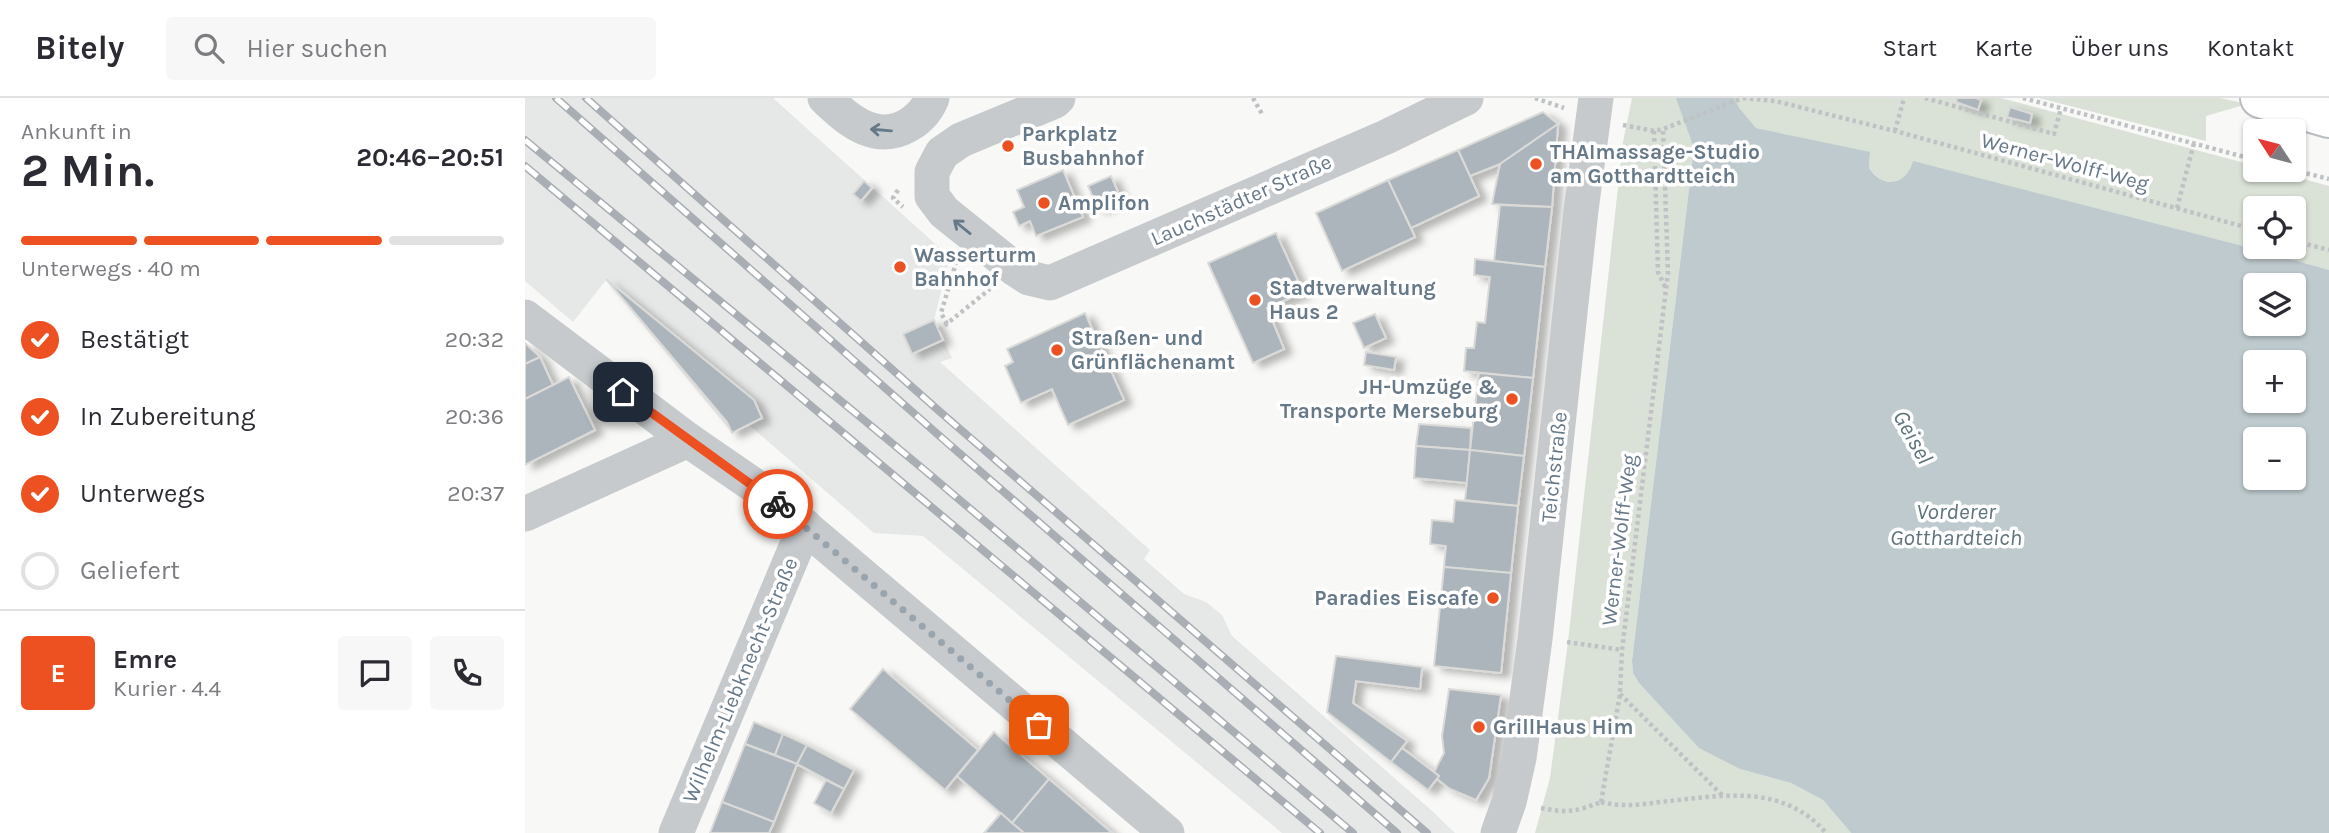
<!DOCTYPE html>
<html lang="de">
<meta charset="utf-8">
<style>
:root{--surface:#fff;--page:#f7f7f7;--text:#2b2b33;--muted:#7c7c81;--line:#e1e1e2;--accent:#ed5021}
body{margin:0;font-family:Karla,sans-serif;background:var(--page);color:var(--text);height:100vh;display:flex;flex-direction:column;font-size:26px;white-space:nowrap}
*{box-sizing:border-box;margin:0}
p{font-size:23px;color:var(--muted)}
.icon{flex:none;width:38px;height:38px;fill:none;stroke:currentColor;stroke-width:2;stroke-linecap:round;stroke-linejoin:round}
.map{position:relative;flex:1;overflow:hidden}
.sheet{display:flex;flex-direction:column;background:var(--surface);width:525px}
.sheet>*{flex:none}
.needle{width:46px;rotate:306deg}
.buttons{position:absolute;left:1718px;top:21px;display:grid;gap:14px}
.buttons a{display:grid;place-items:center;width:63px;height:63px;border-radius:7px;background:var(--surface);box-shadow:0 2px 5px #0004;font-size:35px}
.pin{position:absolute;display:grid;place-items:center;width:60px;height:60px;color:#fff;margin:-30px;border-radius:14px;box-shadow:0 4px 10px #0006}
.courier{position:absolute;display:grid;place-items:center;width:70px;height:70px;margin:-35px;border:5px solid #ed5021;border-radius:50%;background:#fff;color:#222;box-shadow:0 2px 9px #0007}
.head em{font-style:normal;font-weight:700}
.head div{display:flex;flex-direction:column-reverse}
.head{display:flex;align-items:center;justify-content:space-between;height:119px;padding:0 21px}
h1{font-size:46px;font-weight:700;line-height:52px}
.bar{display:grid;grid-template-columns:repeat(4,1fr);gap:10px 7px;align-content:center;height:84px;padding:0 21px}
.bar i{height:9px;border-radius:5px;background:var(--line)}
.bar .current{background:var(--accent)}
.bar p{grid-column:span 4}
.line{display:flex;align-items:center;gap:18px;padding:0 21px;border-top:2px solid var(--line)}
.line div{flex:1}
.round{display:grid;place-items:center;flex:none;width:74px;height:74px;border-radius:7px;background:var(--page)}
ol{padding:0 21px;list-style:none}
li{display:flex;align-items:center;gap:21px;height:77px}
li p{margin-inline-start:auto}
li .icon{padding:7px;border-radius:50%;background:var(--accent);color:#fff;stroke-width:4}
li:last-child{color:var(--muted)}
li i{width:38px;height:38px;border:4px solid var(--line);border-radius:50%}
header{display:flex;align-items:center;gap:42px;box-sizing:border-box;height:98px;padding:0 35px;background:var(--surface);border-bottom:2px solid var(--line)}
header strong{font-size:33px}
nav{display:flex;gap:38px;margin-inline-start:auto;font-size:24px}
.search{width:490px;height:63px;background:var(--page);display:flex;align-items:center;gap:18px;box-sizing:border-box;padding:0 24px;border-radius:7px;color:var(--muted);font-size:26px}
main{display:flex;flex:1;min-height:0}
.map>svg:first-child{display:block}
.built{fill:#e6e7e7}
.green{fill:#dae1d6;fill-rule:evenodd}
.water{fill:#becace;fill-rule:evenodd}
.building{fill:#acb5bb;stroke:#dadad8;stroke-width:2;filter:url(#shadow)}
.lines{fill:none;stroke-linecap:round;stroke-linejoin:round}
.major-casing{stroke:#b9bdc1;stroke-width:42}
.path{stroke:#bfc2c4;stroke-width:4.5;stroke-dasharray:3.5 3.5;stroke-linecap:butt}
.minor{stroke:#c6cacd;stroke-width:35}
.major{stroke:#fff;stroke-width:38}
.rail-casing{stroke:#a8aeb4;stroke-width:8}
.rail{stroke:#fff;stroke-width:5;stroke-dasharray:16;stroke-linecap:butt}
.oneway{stroke:#667988}
.done{stroke:#99a5ae;stroke-width:7;stroke-dasharray:0 12.6}
.route{stroke:#ed5021;stroke-width:9}
.poi-dot{fill:#ed5021;stroke:#fff;stroke-width:2.5}
.labels{text-anchor:middle;dominant-baseline:central;stroke-width:7;stroke-linejoin:round;paint-order:stroke}
.poi-label{font-size:21px;font-weight:bold;fill:#667988;stroke:#fff;text-anchor:start}
.street-label{font-size:21px;fill:#667988;stroke:#fff}
.water-label{font-size:23px;font-style:italic;fill:#5d747c;stroke:#fff}
</style>
<header>
<strong>Bitely</strong>
<div class="search"><svg class="icon" aria-label="search" viewBox="0 0 24 24"><circle cx="10" cy="10" r="6"/><path d="M15 15l6 6"/></svg>Hier suchen</div>
<nav><a>Start</a><a>Karte</a><a>Über uns</a><a>Kontakt</a></nav>
</header>
<main>
<section class="sheet">
<div class="head"><div><h1>2 Min.</h1><p>Ankunft in</p></div><em>20:46–20:51</em></div>
<div class="bar"><i class="current"></i><i class="current"></i><i class="current"></i><i></i><p>Unterwegs · 40 m</p></div>
<ol>
<li><svg class="icon" aria-label="check" viewBox="0 0 24 24"><path d="M5 12l5 5 9-10"/></svg>Bestätigt<p>20:32</p></li>
<li><svg class="icon" aria-label="check" viewBox="0 0 24 24"><path d="M5 12l5 5 9-10"/></svg>In Zubereitung<p>20:36</p></li>
<li><svg class="icon" aria-label="check" viewBox="0 0 24 24"><path d="M5 12l5 5 9-10"/></svg>Unterwegs<p>20:37</p></li>
<li><i></i>Geliefert</li>
</ol>
<div class="line" style="height:126px"><b class="round" style="background:var(--accent);color:#fff">E</b><div><b>Emre</b><p>Kurier · 4.4</p></div><a class="round"><svg class="icon" aria-label="chat" viewBox="0 0 24 24"><path d="M4 5h16v11H9l-5 4z"/></svg></a><a class="round"><svg class="icon" aria-label="phone" viewBox="0 0 24 24"><path d="M5 4h4l2 5-3 2q2 4 5 5l2-3 5 2v4C11 20 4 13 5 4z"/></svg></a></div>
</section>
<div class="map">
<svg width="1804" height="735" viewBox="0 0 1804 735">
<defs>
<filter id="shadow"><feDropShadow dx="8" dy="4.5" stdDeviation="3.5" flood-color="#0004"/></filter>
</defs>
<rect width="100%" height="100%" fill="#f8f8f6"/>
<!-- built -->
<polygon class="built" points="0,0 248,0 425,159 409,222 427,260 415,264 625,452 619,461 659,496 681,504 697,517 707,538 906,712 930,735 757,735 398,438 349,435 224,327 207,335 81,182 48,224 0,183"/>
<!-- green -->
<g class="green">
<path d="M1107,0H1476L1731,68V72H1745L1804,88V172L1726,150L1388,64C1381,89 1358,90 1344,70L1345,55L1231,30L1224,23L1169,50L1107,563L1108,575L1215,671L1266,685L1298,702L1326,735H1010L1025,680L1043,544L1098,44ZM1731,110H1769V149H1731Z"/>
<polygon points="1514,0 1695,0 1722,6 1681,18 1681,43"/>
</g>
<!-- water -->
<path class="water" d="M1151,0H1209L1214,10L1231,30L1345,54L1344,70C1358,91 1381,88 1388,63L1726,150L1804,172V735H1326L1298,702L1266,685L1215,671L1174,650L1115,586L1108,575L1107,563L1169,50ZM1731,187H1769V226H1731ZM1731,264H1769V303H1731ZM1731,341H1769V380H1731Z"/>
<!-- building -->
<g class="building">
<polygon points="1432,0 1451,0 1456,2 1453,12 1431,4"/>
<polygon points="1485,9 1507,16 1505,25 1482,19"/>
<polygon points="1018,14 1033,26 975,66 945,78 933,52"/>
<polygon points="1033,26 1027,109 967,106 975,66"/>
<polygon points="933,52 954,98 886,130 863,82"/>
<polygon points="538,72 558,119 511,138 505,123 494,128 488,114 499,109 492,92"/>
<polygon points="586,78 596,101 573,111 563,88"/>
<polygon points="863,82 890,139 817,173 791,115"/>
<polygon points="339,83 347,90 336,103 328,96"/>
<polygon points="975,107 1027,109 1020,169 969,163"/>
<polygon points="751,135 778,194 742,210 759,251 728,265 683,165"/>
<polygon points="950,161 1020,169 1008,280 939,273 941,250 949,250 952,224 960,225 965,179 949,177"/>
<polygon points="81,181 229,302 237,320 207,335 202,324"/>
<polygon points="560,215 599,302 543,327 527,291 496,305 480,268 488,264 482,251"/>
<polygon points="850,216 861,240 839,250 828,225"/>
<polygon points="409,222 418,242 387,256 378,236"/>
<polygon points="0,245 15,259 0,266"/>
<polygon points="841,254 871,259 869,272 839,267"/>
<polygon points="15,259 28,287 0,301 0,266"/>
<polygon points="954,275 1008,280 999,358 945,352"/>
<polygon points="44,279 70,332 0,367 0,301"/>
<polygon points="894,326 946,330 945,352 891,348"/>
<polygon points="891,348 945,352 942,385 889,380"/>
<polygon points="945,352 999,358 993,408 940,402"/>
<polygon points="930,402 993,408 986,475 919,469 921,448 905,446 907,422 928,424"/>
<polygon points="919,469 986,475 976,575 909,568"/>
<polygon points="811,558 897,569 895,591 831,583 828,605 882,643 866,664 802,614"/>
<polygon points="358,571 453,652 420,692 325,611"/>
<polygon points="924,591 976,597 964,680 951,702 925,691 912,681 914,678 909,674 919,655 917,638"/>
<polygon points="229,624 258,636 250,657 220,646"/>
<polygon points="469,634 524,681 487,725 432,678"/>
<polygon points="258,636 282,647 272,666 250,657"/>
<polygon points="220,646 272,666 249,724 197,704"/>
<polygon points="282,647 329,672 319,691 272,666"/>
<polygon points="877,650 914,678 903,692 866,664"/>
<polygon points="524,681 587,735 499,735 487,725"/>
<polygon points="301,682 319,691 306,715 289,705"/>
<polygon points="197,704 249,724 244,735 185,735"/>
<polygon points="476,715 487,725 499,735 459,735"/>
</g>
<g class="lines">
<defs>
<polyline id="major" points="1735,0 1804,20"/>
</defs>
<!-- major casing -->
<use href="#major" class="major-casing"/>
<!-- path -->
<g class="path">
<polyline points="728,0 737,16"/>
<polyline points="1010,0 1039,10"/>
<polyline points="1218,0 1250,3 1370,33 1731,132"/>
<polyline points="1400,0 1529,36 1536,10"/>
<polyline points="1498,0 1731,62"/>
<polyline points="1098,27 1129,33 1138,31 1218,0"/>
<polyline points="1129,33 1133,174 1141,191"/>
<polyline points="1370,33 1379,0"/>
<polyline points="1768,72 1804,81"/>
<polyline points="373,92 368,100 378,109"/>
<polyline points="1652,110 1669,45"/>
<polyline points="1769,143 1804,152"/>
<polyline points="422,226 416,215 431,165"/>
<polyline points="414,232 465,191"/>
<polyline points="1042,544 1097,552"/>
<polyline points="1095,596 1197,697"/>
<polyline points="1076,704 1095,596 1097,552 1143,175 1138,31"/>
<path d="M1076,704C1096,709 1114,707 1135,704C1195,698 1257,684 1301,735"/>
<path d="M1016,710C1041,715 1051,714 1076,704"/>
</g>
<!-- minor -->
<g class="minor">
<path d="M300,0C314,13 330,29 350,33C374,38 398,22 407,0"/>
<polyline points="533,0 530,3 436,42 417,55 407,74 407,98 419,114 490,171 504,180 525,185 861,39 941,0"/>
<polyline points="0,219 163,342 240,395 642,735"/>
<polyline points="0,416 163,342"/>
<polyline points="151,735 280,428"/>
<polyline points="973,735 984,704 994,660 1010,541 1056,112 1071,0"/>
</g>
<!-- major -->
<use href="#major" class="major"/>
<defs>
<g id="rail">
<polyline points="31,0 418,341 872,735"/>
<polyline points="61,0 413,312 902,735"/>
<polyline points="0,42 397,370 828,735"/>
<polyline points="0,68 795,735"/>
</g>
</defs>
<!-- rail casing -->
<use href="#rail" class="rail-casing"/>
<!-- rail -->
<use href="#rail" class="rail"/>
</g>
<!-- one-way arrows -->
<defs><path id="oneway-shaft" d="M-6 0H5M1.5-3L5.5 0L1.5 3" fill="none" stroke-width="1.6" stroke-linecap="round" stroke-linejoin="round" transform="scale(1.75)"/></defs>
<g class="oneway">
<use href="#oneway-shaft" transform="translate(356 32) rotate(-175)"/>
<use href="#oneway-shaft" transform="translate(437 129) rotate(-141)"/>
</g>
<g class="lines">
<!-- done -->
<polyline class="done" points="253,406 514,627"/>
<!-- route -->
<polyline class="route" points="98,294 253,406"/>
</g>
<!-- markers -->
<g class="poi-dot">
<circle cx="483" cy="48" r="7"/>
<circle cx="1011" cy="66" r="7"/>
<circle cx="519" cy="105" r="7"/>
<circle cx="375" cy="169" r="7"/>
<circle cx="730" cy="202" r="7"/>
<circle cx="532" cy="252" r="7"/>
<circle cx="987" cy="301" r="7"/>
<circle cx="968" cy="500" r="7"/>
<circle cx="954" cy="629" r="7"/>
</g>
<g class="labels">
<!-- poi labels -->
<g class="poi-label">
<text x="497" y="36">Parkplatz<tspan x="497" dy="24">Busbahnhof</tspan></text>
<text x="1025" y="54">THAImassage-Studio<tspan x="1025" dy="24">am Gotthardtteich</tspan></text>
<text x="533" y="105">Amplifon</text>
<text x="389" y="157">Wasserturm<tspan x="389" dy="24">Bahnhof</tspan></text>
<text x="744" y="190">Stadtverwaltung<tspan x="744" dy="24">Haus 2</tspan></text>
<text x="546" y="240">Straßen- und<tspan x="546" dy="24">Grünflächenamt</tspan></text>
<text x="973" y="289" text-anchor="end">JH-Umzüge &amp;<tspan x="973" dy="24">Transporte Merseburg</tspan></text>
<text x="954" y="500" text-anchor="end">Paradies Eiscafe</text>
<text x="968" y="629">GrillHaus Him</text>
</g>
<!-- street labels -->
<g class="street-label">
<text transform="translate(1540 64) rotate(15)">Werner-Wolff-Weg</text>
<text transform="translate(716 102) rotate(-24)">Lauchstädter Straße</text>
<text transform="translate(1029 369) rotate(-84)">Teichstraße</text>
<text transform="translate(1094 442) rotate(-83)">Werner-Wolff-Weg</text>
<text transform="translate(215 582) rotate(-67)">Wilhelm-Liebknecht-Straße</text>
</g>
<!-- water labels -->
<g class="water-label">
<text transform="translate(1388 339) rotate(61)">Geisel</text>
<text x="1431" y="413">Vorderer<tspan x="1431" dy="26">Gotthardteich</tspan></text>
</g>
</g>
</svg>
<div class="buttons">
<a><svg class="needle" viewBox="-14 -14 28 28"><path d="M0-13l5 13h-10z" fill="#e53935"/><path d="M0 13l5-13h-10z" fill="#7c7c81"/></svg></a>
<a><svg class="icon" aria-label="locate" viewBox="0 0 24 24"><circle cx="12" cy="12" r="6"/><path d="M12 2v4M12 18v4M2 12h4M18 12h4"/></svg></a>
<a><svg class="icon" aria-label="layers" viewBox="0 0 24 24"><path d="M12 4l9 5-9 5-9-5zM3 14l9 5 9-5"/></svg></a>
<a>+</a>
<a>−</a>
</div>
<div class="pin" style="left:514px;top:627px;background:#ea580c"><svg class="icon" aria-label="bag" viewBox="0 0 24 24"><path d="M5 8h14l-1 12H6zM9 8a3 3 0 0 1 6 0"/></svg></div>
<div class="pin" style="left:98px;top:294px;background:#1f2937"><svg class="icon" aria-label="home" viewBox="0 0 24 24"><path d="M3 11l9-7 9 7M6 9v11h12V9"/></svg></div>
<div class="courier" style="left:253px;top:406px"><svg class="icon" aria-label="bike" viewBox="0 0 24 24"><circle cx="6" cy="16" r="4"/><circle cx="18" cy="16" r="4"/><path d="M6 16l4-8h5l3 8M10 8l3 8H6M13 5h3"/></svg></div>
</div>
</main>
